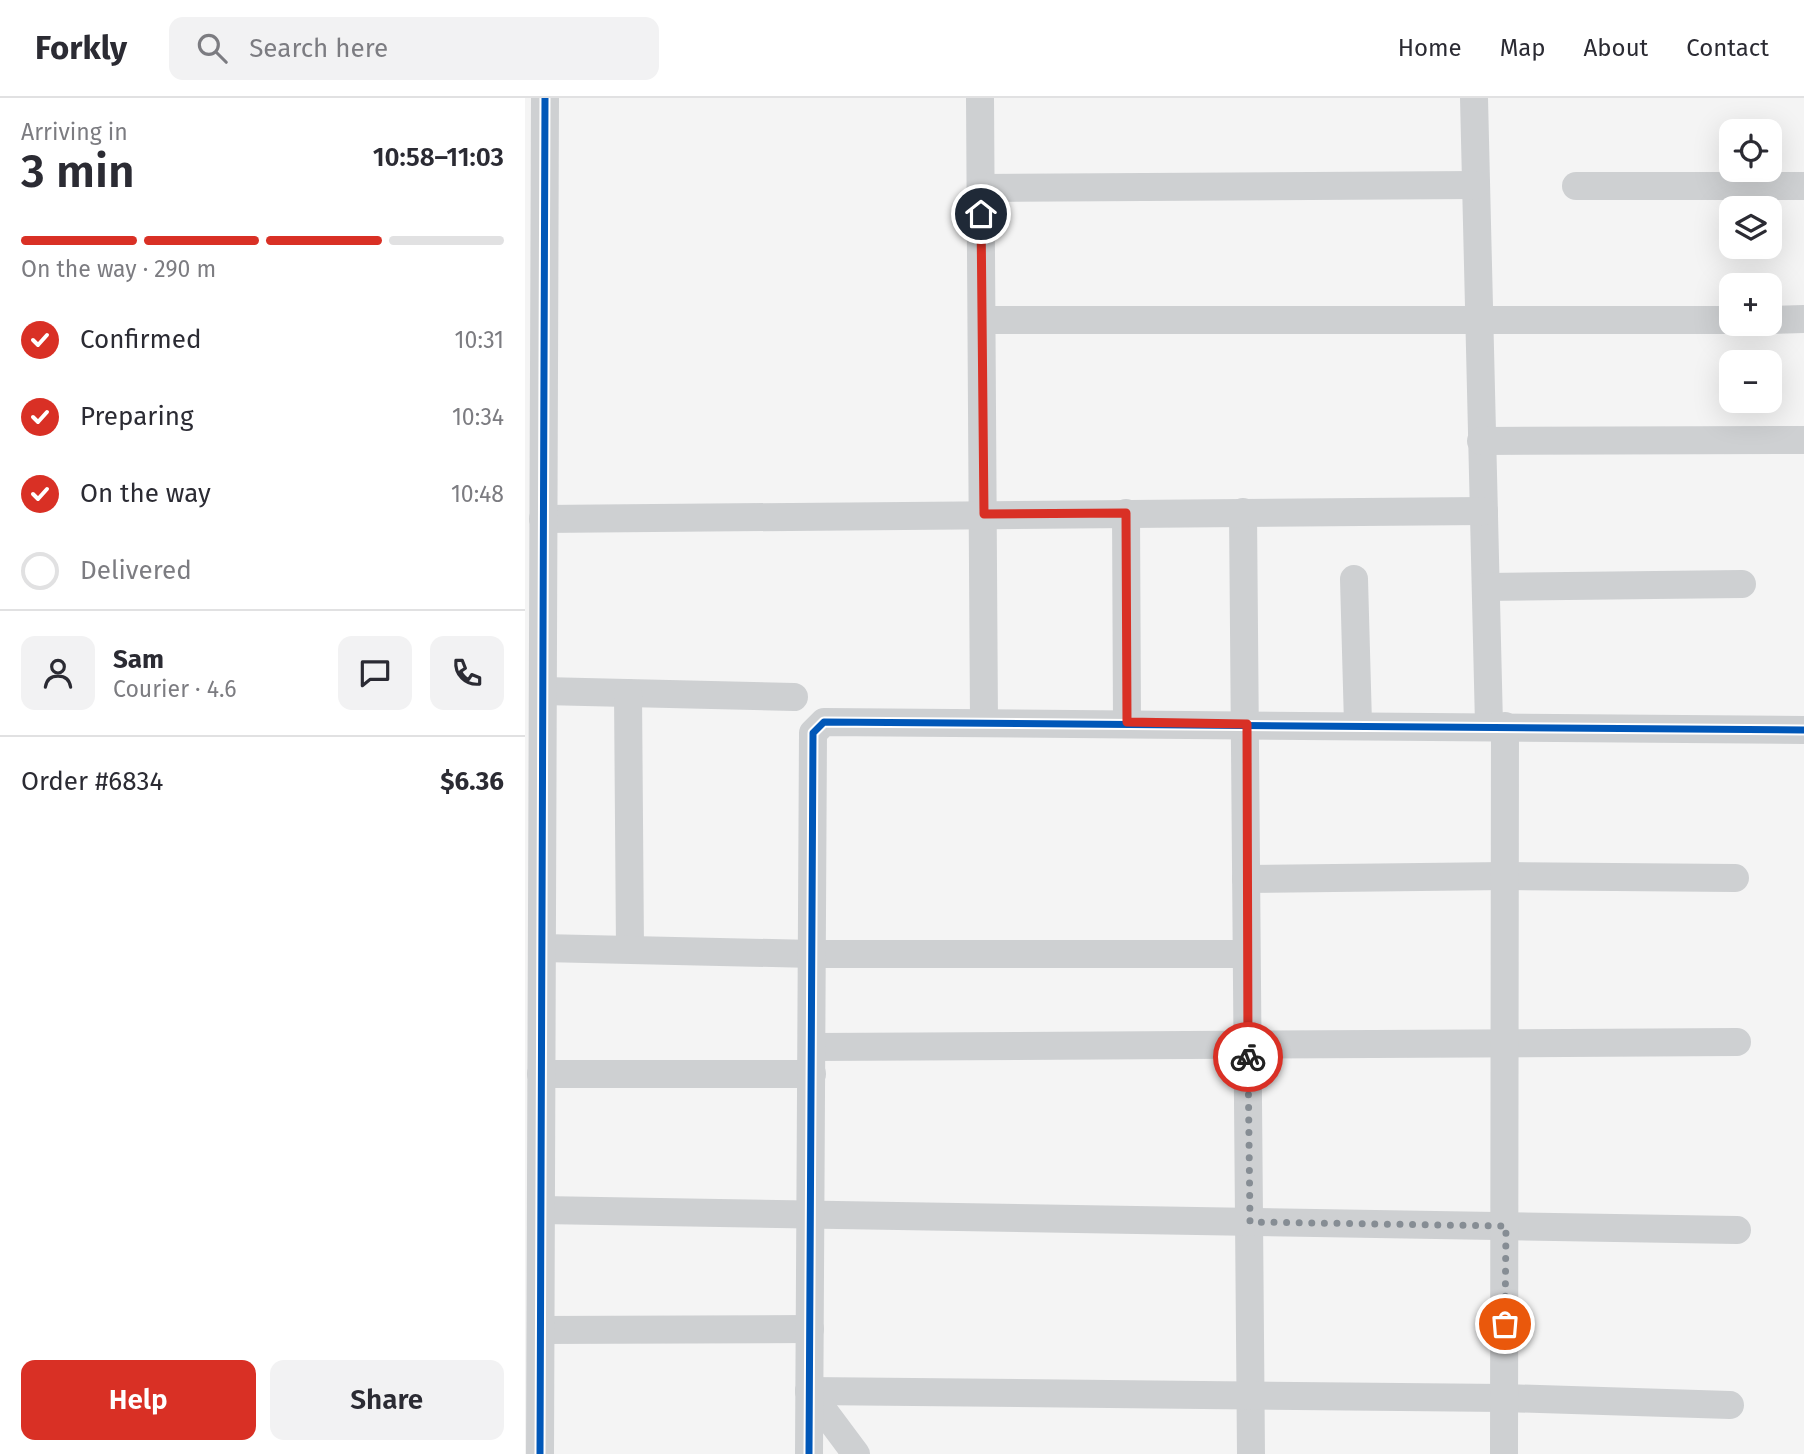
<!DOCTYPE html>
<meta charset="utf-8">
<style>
:root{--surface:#fff;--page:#f2f2f3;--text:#2b2b33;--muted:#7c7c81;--line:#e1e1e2;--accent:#d93025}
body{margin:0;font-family:"Fira Sans",sans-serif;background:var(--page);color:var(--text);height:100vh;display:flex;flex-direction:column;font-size:26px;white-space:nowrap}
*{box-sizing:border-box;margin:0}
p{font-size:23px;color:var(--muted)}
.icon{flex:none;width:38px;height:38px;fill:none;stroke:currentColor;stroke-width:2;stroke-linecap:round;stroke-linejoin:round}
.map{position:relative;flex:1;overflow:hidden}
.panel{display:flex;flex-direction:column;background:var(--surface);width:525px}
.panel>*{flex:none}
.fabs{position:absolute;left:1194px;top:21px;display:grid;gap:14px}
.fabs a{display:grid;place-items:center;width:63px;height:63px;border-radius:14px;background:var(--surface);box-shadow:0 7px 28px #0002;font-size:35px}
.pin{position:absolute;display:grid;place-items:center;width:60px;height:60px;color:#fff;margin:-30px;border:4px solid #fff;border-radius:50%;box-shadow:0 2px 7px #0007}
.courier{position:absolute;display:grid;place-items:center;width:70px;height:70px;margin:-35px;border:5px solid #d93025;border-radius:50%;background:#fff;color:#222;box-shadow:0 2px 9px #0007}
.summary em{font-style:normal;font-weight:600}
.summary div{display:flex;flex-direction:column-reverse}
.summary{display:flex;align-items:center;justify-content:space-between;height:119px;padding:0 21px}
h1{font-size:46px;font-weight:600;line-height:52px}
.bar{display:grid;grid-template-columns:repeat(4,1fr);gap:10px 7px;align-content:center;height:84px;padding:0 21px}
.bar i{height:9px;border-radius:5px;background:var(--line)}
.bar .on{background:var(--accent)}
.bar p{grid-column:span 4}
.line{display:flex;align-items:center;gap:18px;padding:0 21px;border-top:2px solid var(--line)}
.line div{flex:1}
.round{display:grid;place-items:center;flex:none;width:74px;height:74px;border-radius:14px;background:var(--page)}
ol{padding:0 21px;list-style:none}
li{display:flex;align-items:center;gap:21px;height:77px}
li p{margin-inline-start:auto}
li .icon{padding:7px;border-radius:50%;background:var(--accent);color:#fff;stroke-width:4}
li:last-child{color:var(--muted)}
li i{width:38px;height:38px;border:4px solid var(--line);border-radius:50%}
.primary-button{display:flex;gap:14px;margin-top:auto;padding:14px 21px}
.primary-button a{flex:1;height:80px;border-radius:14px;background:var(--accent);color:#fff;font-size:28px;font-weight:600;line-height:80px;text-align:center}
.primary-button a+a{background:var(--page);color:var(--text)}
header{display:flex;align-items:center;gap:42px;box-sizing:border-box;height:98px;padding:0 35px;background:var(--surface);border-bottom:2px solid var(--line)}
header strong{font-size:33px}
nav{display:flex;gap:38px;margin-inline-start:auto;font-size:24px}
.search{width:490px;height:63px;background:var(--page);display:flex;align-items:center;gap:18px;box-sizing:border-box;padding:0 24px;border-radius:14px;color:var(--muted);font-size:26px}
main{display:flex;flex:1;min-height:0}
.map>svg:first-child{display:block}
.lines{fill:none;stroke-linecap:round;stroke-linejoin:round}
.minor{stroke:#ced0d2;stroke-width:28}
.cycleway-casing{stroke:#fff;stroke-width:11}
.cycleway{stroke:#0057b8;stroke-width:7}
.done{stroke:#868d94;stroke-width:7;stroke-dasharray:0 12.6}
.route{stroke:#d93025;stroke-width:9}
</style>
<header>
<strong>Forkly</strong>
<div class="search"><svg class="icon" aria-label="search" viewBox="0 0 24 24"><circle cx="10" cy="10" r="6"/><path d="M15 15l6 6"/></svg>Search here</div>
<nav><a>Home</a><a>Map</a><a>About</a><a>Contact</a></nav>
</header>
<main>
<section class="panel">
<div class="summary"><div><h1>3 min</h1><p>Arriving in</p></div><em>10:58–11:03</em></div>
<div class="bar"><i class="on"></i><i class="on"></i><i class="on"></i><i></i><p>On the way · 290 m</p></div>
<ol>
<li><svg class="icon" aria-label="check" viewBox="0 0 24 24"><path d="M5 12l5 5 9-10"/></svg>Confirmed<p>10:31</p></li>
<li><svg class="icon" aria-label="check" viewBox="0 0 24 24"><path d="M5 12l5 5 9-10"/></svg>Preparing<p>10:34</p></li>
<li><svg class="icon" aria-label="check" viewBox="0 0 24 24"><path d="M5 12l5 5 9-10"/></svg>On the way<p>10:48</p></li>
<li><i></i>Delivered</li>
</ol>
<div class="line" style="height:126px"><a class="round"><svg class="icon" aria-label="person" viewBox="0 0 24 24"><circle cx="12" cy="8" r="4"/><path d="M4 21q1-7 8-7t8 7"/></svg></a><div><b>Sam</b><p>Courier · 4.6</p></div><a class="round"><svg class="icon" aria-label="chat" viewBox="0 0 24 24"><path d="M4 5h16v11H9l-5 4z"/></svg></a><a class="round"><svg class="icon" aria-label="phone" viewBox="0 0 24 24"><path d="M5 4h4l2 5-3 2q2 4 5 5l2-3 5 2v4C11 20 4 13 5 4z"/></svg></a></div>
<div class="line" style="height:91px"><div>Order #6834</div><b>$6.36</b></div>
<div class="primary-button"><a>Help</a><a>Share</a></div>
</section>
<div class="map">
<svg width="1279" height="1356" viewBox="0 0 1279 1356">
<rect width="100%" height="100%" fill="#f4f4f4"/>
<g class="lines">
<!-- minor -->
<g class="minor">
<polyline points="455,0 459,624"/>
<polyline points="949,0 964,627"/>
<polyline points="1051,88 1279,88"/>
<polyline points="456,90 951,87"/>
<polyline points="457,222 1206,222"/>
<polyline points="1244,222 1279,221"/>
<polyline points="956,343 1279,342"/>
<polyline points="718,414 726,1356"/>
<polyline points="601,415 602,624"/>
<polyline points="18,421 959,413"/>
<polyline points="829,481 833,626"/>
<polyline points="961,489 1217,486"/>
<polyline points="18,593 269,599"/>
<polyline points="103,595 105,851"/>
<polyline points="721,781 981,778 1210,780"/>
<polyline points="17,850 288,856 721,856"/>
<polyline points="288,949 1212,944"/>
<polyline points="16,976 287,976"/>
<polyline points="16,1112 1212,1132"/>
<polyline points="16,1232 285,1231"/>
<polyline points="284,1293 979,1300 1205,1307"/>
<polyline points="284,1293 331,1356"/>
<polyline points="15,1356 20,0"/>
<polyline points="284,1356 288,635 299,624 1279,632"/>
<polyline points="979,1356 980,628"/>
</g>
<defs>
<g id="cycleway">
<polyline points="15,1356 20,0"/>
<polyline points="284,1356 288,635 299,624 1279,632"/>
</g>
</defs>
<!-- cycleway casing -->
<use href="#cycleway" class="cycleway-casing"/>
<!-- cycleway -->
<use href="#cycleway" class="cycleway"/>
</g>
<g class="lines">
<!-- done -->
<polyline class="done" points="723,959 725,1124 981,1128 980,1226"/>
<!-- route -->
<polyline class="route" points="456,116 459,416 601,415 602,624 722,626 723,959"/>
</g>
</svg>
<div class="fabs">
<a><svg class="icon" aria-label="locate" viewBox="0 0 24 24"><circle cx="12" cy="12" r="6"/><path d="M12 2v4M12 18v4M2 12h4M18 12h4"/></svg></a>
<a><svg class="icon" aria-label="layers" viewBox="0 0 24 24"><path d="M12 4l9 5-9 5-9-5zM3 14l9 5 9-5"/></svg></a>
<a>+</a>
<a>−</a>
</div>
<div class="pin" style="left:980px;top:1226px;background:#ea580c"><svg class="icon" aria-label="bag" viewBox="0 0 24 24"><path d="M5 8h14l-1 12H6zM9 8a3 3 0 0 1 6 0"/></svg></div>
<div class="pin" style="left:456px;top:116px;background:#1f2937"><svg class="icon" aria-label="home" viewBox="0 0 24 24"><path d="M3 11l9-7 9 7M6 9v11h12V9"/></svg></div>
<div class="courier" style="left:723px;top:959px"><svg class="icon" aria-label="bike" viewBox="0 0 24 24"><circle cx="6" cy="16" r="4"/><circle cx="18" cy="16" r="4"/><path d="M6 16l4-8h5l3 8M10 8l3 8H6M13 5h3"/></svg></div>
</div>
</main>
